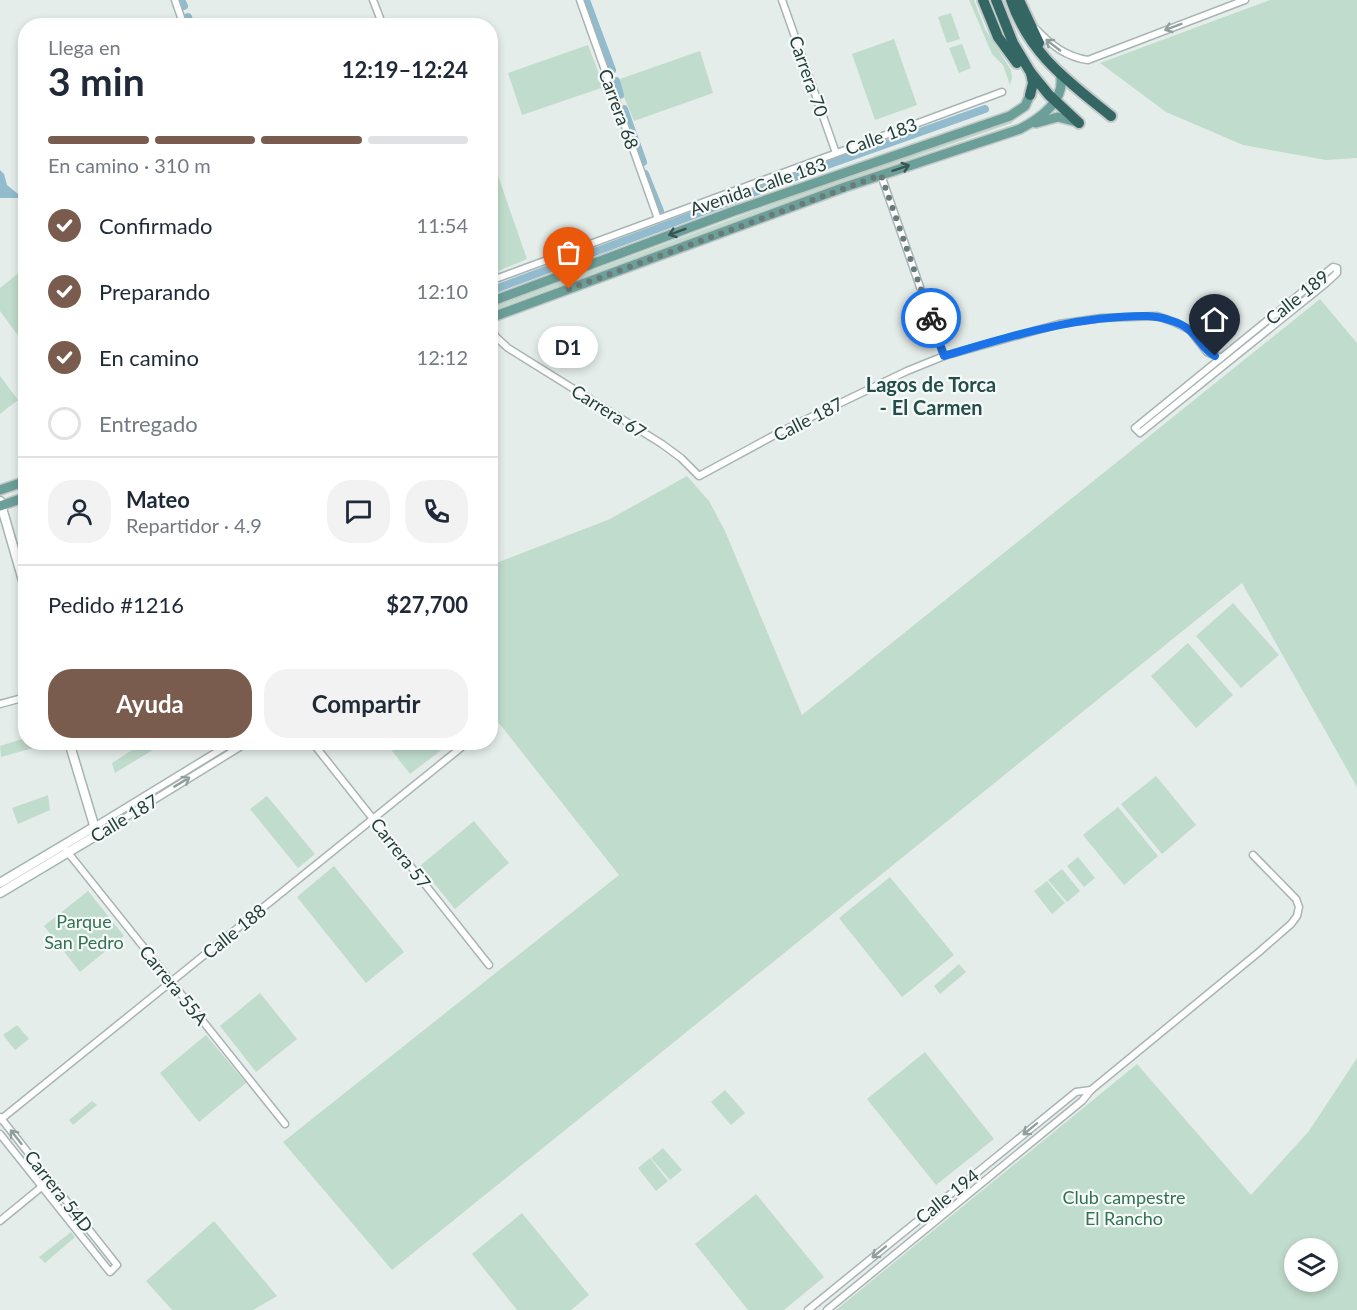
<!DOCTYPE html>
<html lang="es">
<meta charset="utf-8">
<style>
:root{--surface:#fff;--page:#f2f2f3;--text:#1f2937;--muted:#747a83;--line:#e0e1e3;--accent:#795c4e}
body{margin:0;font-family:Lato,sans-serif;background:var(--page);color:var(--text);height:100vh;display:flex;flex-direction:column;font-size:22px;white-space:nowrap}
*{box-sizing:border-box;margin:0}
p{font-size:20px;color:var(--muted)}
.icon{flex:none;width:33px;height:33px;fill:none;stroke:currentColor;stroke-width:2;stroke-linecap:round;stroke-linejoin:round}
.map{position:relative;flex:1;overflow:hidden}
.sheet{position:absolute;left:18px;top:18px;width:480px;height:732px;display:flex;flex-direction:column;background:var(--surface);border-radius:24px;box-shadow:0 3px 9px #0003}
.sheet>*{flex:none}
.tools{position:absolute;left:1284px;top:1238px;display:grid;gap:12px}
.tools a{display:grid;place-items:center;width:54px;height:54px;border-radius:50%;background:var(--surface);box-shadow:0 3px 9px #0003;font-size:30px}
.pin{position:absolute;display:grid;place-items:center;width:51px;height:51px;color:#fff;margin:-62px -26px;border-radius:50% 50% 50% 0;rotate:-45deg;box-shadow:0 0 6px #0007}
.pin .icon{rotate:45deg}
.courier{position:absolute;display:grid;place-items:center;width:60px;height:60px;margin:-30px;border:4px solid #1a73e8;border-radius:50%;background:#fff;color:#222;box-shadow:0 2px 8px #0007}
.bubble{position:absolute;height:42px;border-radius:21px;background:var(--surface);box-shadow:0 3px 9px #0003;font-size:20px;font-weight:700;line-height:42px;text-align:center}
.overview em{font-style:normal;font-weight:700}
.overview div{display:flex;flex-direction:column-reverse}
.overview{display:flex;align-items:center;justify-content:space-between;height:102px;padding:0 30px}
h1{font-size:39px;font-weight:700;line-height:45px}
.bar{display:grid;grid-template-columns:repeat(4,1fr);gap:9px 6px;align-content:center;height:72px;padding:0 30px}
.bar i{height:8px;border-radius:4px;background:var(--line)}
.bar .on{background:var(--accent)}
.bar p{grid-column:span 4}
.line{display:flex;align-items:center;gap:15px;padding:0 30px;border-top:2px solid var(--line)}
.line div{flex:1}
.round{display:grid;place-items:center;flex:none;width:63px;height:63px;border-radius:24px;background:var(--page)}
ol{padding:0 30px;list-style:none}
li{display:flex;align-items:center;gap:18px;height:66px}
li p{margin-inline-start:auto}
li .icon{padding:6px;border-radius:50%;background:var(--accent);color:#fff;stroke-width:4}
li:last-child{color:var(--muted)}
li i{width:33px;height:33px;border:3px solid var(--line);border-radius:50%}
.button{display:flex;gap:12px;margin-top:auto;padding:12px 30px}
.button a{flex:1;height:69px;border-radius:24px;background:var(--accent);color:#fff;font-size:24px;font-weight:700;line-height:69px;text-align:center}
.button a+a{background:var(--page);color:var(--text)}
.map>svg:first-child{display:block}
.green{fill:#c0dccc;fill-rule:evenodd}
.water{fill:#92bbcd}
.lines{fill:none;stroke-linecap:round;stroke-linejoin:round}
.canal{stroke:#92bbcd;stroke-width:8}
.street-casing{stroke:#a8b5b3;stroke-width:9}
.secondary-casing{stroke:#a1b5b1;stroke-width:11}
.primary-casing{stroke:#c2c9c8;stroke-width:12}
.highway-casing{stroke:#c2c9c8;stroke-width:14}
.street{stroke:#fff;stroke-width:6}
.secondary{stroke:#fff;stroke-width:8}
.primary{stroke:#6d9f99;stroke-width:9}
.highway{stroke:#346764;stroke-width:10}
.oneway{stroke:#929e9d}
.oneway2{stroke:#375652}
.done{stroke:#687b79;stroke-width:6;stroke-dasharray:0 10.8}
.route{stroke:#1a73e8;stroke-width:8}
.labels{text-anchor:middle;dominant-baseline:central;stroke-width:4.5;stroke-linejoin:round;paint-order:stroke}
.street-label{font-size:18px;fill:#253e3b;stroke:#f5faf8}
.park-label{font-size:18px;fill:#337154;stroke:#f5faf8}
.neighbourhood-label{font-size:20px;font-weight:bold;fill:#234e4a;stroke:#f5faf8}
</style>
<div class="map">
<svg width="1357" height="1310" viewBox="0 0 1357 1310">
<rect width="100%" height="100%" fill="#e5edeb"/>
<!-- green -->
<g class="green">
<polygon points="969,0 974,0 985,29 1011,70 1012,78 1010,85 1003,65 992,54"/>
<polygon points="1270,0 1357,0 1357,158 1326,160 1243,145 1166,112 1100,63"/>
<polygon points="951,13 960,39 947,43 938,17"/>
<polygon points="894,39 917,105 875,120 852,54"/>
<polygon points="962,44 971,68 959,73 949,48"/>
<polygon points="588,45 604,87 522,115 508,73"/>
<polygon points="700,51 713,93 634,121 617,80"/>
<polygon points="1011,120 1012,123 809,194 491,311 491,308 808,191"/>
<polygon points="496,170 527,259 491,274 491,172"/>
<polygon points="25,268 25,345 0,311 0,288"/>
<polygon points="1334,269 1335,270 1161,411"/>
<polygon points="1320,299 1357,343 1357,787 1242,583 392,1270 283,1142 619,875 491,713 491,565 610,519 687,476 709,501 725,531 802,715"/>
<polygon points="0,376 18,400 0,414"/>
<polygon points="1233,603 1279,655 1241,688 1196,636"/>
<polygon points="1188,643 1233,695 1196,728 1151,676"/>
<polygon points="25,738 26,742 32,743 33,748 1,757 0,746"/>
<polygon points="143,743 164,743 115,773 112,763"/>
<polygon points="239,743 243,743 102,828 102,825"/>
<polygon points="386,743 440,743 444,748 410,774"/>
<polygon points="1156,776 1196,825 1162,854 1121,804"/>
<polygon points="48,795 50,810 18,824 12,808"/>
<polygon points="267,796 315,854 298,868 250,809"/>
<polygon points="1118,807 1158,856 1124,885 1083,835"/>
<polygon points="474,821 509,863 455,909 420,866"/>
<polygon points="1078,857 1095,878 1084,887 1067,866"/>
<polygon points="334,866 404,952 366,983 297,897"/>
<polygon points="1062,869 1080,891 1067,902 1048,880"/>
<polygon points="890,877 954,955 902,997 839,918"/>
<polygon points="1047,881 1065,903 1052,914 1034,891"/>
<polygon points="88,891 124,936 80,972 44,926"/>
<polygon points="959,964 966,972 940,994 934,986"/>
<polygon points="260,993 297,1039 256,1072 220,1026"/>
<polygon points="17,1025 29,1039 15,1050 3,1035"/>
<polygon points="206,1035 246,1083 199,1122 160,1073"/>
<polygon points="925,1052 994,1139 936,1185 867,1099"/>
<path d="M1357,1058V1310H836L1137,1064L1251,1195L1309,1131ZM1294,1248H1328V1281H1294Z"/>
<polygon points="725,1090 745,1113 731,1125 711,1102"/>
<polygon points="92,1101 97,1105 73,1125 69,1120"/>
<polygon points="663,1148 682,1170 670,1180 651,1158"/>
<polygon points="650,1158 668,1181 656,1191 638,1168"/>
<polygon points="756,1194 824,1277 784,1310 748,1310 695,1244"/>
<polygon points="522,1213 589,1295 571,1310 517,1310 472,1254"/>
<polygon points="214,1221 277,1296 253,1310 172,1310 146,1281"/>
<polygon points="71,1232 75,1237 45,1263 39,1257"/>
</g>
<!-- water -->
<polygon class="water" points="0,170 4,174 7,185 23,198 0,198"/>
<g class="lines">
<!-- canal -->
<g class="canal">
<polyline points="181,0 184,6"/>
<polyline points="586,0 612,70"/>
<polyline points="188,17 191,26"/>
<polyline points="616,81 620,95"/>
<polyline points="624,109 643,162"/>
<polyline points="645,174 660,211"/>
<polyline points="490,291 830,164 985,109"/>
</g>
<defs>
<g id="street">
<polyline points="175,0 184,26"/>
<polyline points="373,0 383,26"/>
<polyline points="580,0 658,219"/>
<polyline points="782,0 836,153"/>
<path d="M1036,29C1051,45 1066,57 1088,60L1245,0"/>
<polyline points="881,175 944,356"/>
<polygon points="1333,267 1337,268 1337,273 1325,284 1140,433 1135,428"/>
<polyline points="490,281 1002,92"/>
<polyline points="490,327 496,337 508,348 662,444 681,458 699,476 782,431 907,371 944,356 1059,324 1101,318 1157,316 1174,322 1190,330 1207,352 1221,358"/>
<polyline points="0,704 26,697"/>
<polyline points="312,742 489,965"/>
<polyline points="94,827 233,742"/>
<polyline points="97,835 248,742"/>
<polyline points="66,850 285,1124"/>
<polyline points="0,1120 468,742"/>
<polyline points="0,1134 110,1272 117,1265 0,1117"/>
<polyline points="0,1221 50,1180"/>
<polyline points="808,1310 1076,1092 1091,1090"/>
<polyline points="827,1310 1082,1101 1091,1090 1259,952 1291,924 1297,916 1299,907 1296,899 1253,855"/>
</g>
<g id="secondary">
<polyline points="0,501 26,591"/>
<polyline points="0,883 94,827"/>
<polyline points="0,893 97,835 69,742"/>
</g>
<g id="primary">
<polyline points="1036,123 1058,117 1077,122"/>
<polyline points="490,302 734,211 1010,116 1025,106 1030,95"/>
<path d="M490,318L845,187L1020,129C1041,118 1067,99 1060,73"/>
<polyline points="0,490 26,481"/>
<polyline points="0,506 26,497"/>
</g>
<g id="highway">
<polyline points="983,0 998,37 1017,63"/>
<polyline points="996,0 1013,43 1031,73 1033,83 1030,95"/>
<path d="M1011,0C1030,55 1068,81 1111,116"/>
<polyline points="1019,0 1039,43"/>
<polyline points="1031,73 1049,95 1079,123"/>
</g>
</defs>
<!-- street casing -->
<use href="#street" class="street-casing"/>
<!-- secondary casing -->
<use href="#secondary" class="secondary-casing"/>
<!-- primary casing -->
<use href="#primary" class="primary-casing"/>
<!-- highway casing -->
<use href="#highway" class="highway-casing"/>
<!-- street -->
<use href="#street" class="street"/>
<!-- secondary -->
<use href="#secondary" class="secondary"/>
<!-- primary -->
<use href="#primary" class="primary"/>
<!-- highway -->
<use href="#highway" class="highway"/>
</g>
<!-- one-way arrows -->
<defs><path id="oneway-shaft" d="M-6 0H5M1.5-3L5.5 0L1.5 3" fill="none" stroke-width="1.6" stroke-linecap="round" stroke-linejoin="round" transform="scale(1.5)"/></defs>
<g class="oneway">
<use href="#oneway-shaft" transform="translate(1173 27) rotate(159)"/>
<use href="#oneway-shaft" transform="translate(1053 45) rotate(-142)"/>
<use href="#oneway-shaft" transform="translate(182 782) rotate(-31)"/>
<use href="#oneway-shaft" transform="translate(1030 1129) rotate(141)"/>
<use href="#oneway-shaft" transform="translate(16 1137) rotate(-128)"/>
<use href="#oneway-shaft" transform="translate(879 1252) rotate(141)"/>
</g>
<g class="oneway2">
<use href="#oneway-shaft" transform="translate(901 168) rotate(-19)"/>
<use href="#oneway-shaft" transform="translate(677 232) rotate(159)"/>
</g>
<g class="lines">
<!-- done -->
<polyline class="done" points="569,289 881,175 931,318"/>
<!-- route -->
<path class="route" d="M931,318L944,356C1001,339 1058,321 1119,317C1135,316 1153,314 1169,320C1176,322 1184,325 1189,330C1199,338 1203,350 1215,356"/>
</g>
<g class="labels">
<!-- street labels -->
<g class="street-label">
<text transform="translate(809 76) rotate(71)">Carrera 70</text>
<text transform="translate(619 109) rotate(70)">Carrera 68</text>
<text transform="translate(881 136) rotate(-20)">Calle 183</text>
<text transform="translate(758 186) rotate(-19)">Avenida Calle 183</text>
<text transform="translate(1297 297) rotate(-39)">Calle 189</text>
<text transform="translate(609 411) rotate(32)">Carrera 67</text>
<text transform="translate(808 419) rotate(-27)">Calle 187</text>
<text transform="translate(124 818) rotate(-31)">Calle 187</text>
<text transform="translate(401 853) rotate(52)">Carrera 57</text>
<text transform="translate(234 931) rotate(-39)">Calle 188</text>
<text transform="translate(174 985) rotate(51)">Carrera 55A</text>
<text transform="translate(59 1191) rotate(52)">Carrera 54D</text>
<text transform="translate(947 1196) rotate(-39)">Calle 194</text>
</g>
<!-- park labels -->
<g class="park-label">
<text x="84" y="921">Parque<tspan x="84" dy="21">San Pedro</tspan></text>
<text x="1124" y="1197">Club campestre<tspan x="1124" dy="21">El Rancho</tspan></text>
</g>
<!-- neighbourhood labels -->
<g class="neighbourhood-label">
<text x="931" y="384">Lagos de Torca<tspan x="931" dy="23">- El Carmen</tspan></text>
</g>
</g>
</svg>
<div class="tools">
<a><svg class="icon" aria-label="layers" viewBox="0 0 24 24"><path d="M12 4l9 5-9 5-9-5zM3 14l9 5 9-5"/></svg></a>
</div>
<div class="pin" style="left:569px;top:289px;background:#ea580c"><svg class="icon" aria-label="bag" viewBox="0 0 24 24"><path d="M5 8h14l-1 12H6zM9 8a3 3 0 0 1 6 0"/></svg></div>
<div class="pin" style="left:1215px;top:356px;background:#1f2937"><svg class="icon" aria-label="home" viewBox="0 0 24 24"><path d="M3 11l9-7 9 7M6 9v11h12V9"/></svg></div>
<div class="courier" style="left:931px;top:318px"><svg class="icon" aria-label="bike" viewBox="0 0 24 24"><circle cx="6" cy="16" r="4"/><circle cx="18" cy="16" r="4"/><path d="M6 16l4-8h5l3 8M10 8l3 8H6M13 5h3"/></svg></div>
<div class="bubble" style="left:538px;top:326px;width:60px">D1</div>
<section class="sheet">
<div class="overview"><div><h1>3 min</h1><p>Llega en</p></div><em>12:19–12:24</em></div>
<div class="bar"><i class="on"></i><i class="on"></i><i class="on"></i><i></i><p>En camino · 310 m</p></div>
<ol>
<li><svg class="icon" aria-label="check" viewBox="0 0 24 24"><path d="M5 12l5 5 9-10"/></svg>Confirmado<p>11:54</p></li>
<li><svg class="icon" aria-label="check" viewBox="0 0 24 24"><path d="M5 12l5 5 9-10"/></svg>Preparando<p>12:10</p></li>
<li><svg class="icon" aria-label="check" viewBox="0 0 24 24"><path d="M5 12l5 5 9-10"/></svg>En camino<p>12:12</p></li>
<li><i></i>Entregado</li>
</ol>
<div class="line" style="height:108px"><a class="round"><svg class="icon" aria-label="person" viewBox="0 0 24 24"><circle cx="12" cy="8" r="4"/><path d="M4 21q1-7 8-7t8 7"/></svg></a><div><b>Mateo</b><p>Repartidor · 4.9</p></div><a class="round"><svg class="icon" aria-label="chat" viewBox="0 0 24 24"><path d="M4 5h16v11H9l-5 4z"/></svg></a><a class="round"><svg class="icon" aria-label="phone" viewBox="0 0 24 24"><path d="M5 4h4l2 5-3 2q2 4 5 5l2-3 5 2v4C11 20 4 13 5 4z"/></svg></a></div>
<div class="line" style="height:78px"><div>Pedido #1216</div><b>$27,700</b></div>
<div class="button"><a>Ayuda</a><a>Compartir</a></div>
</section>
</div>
